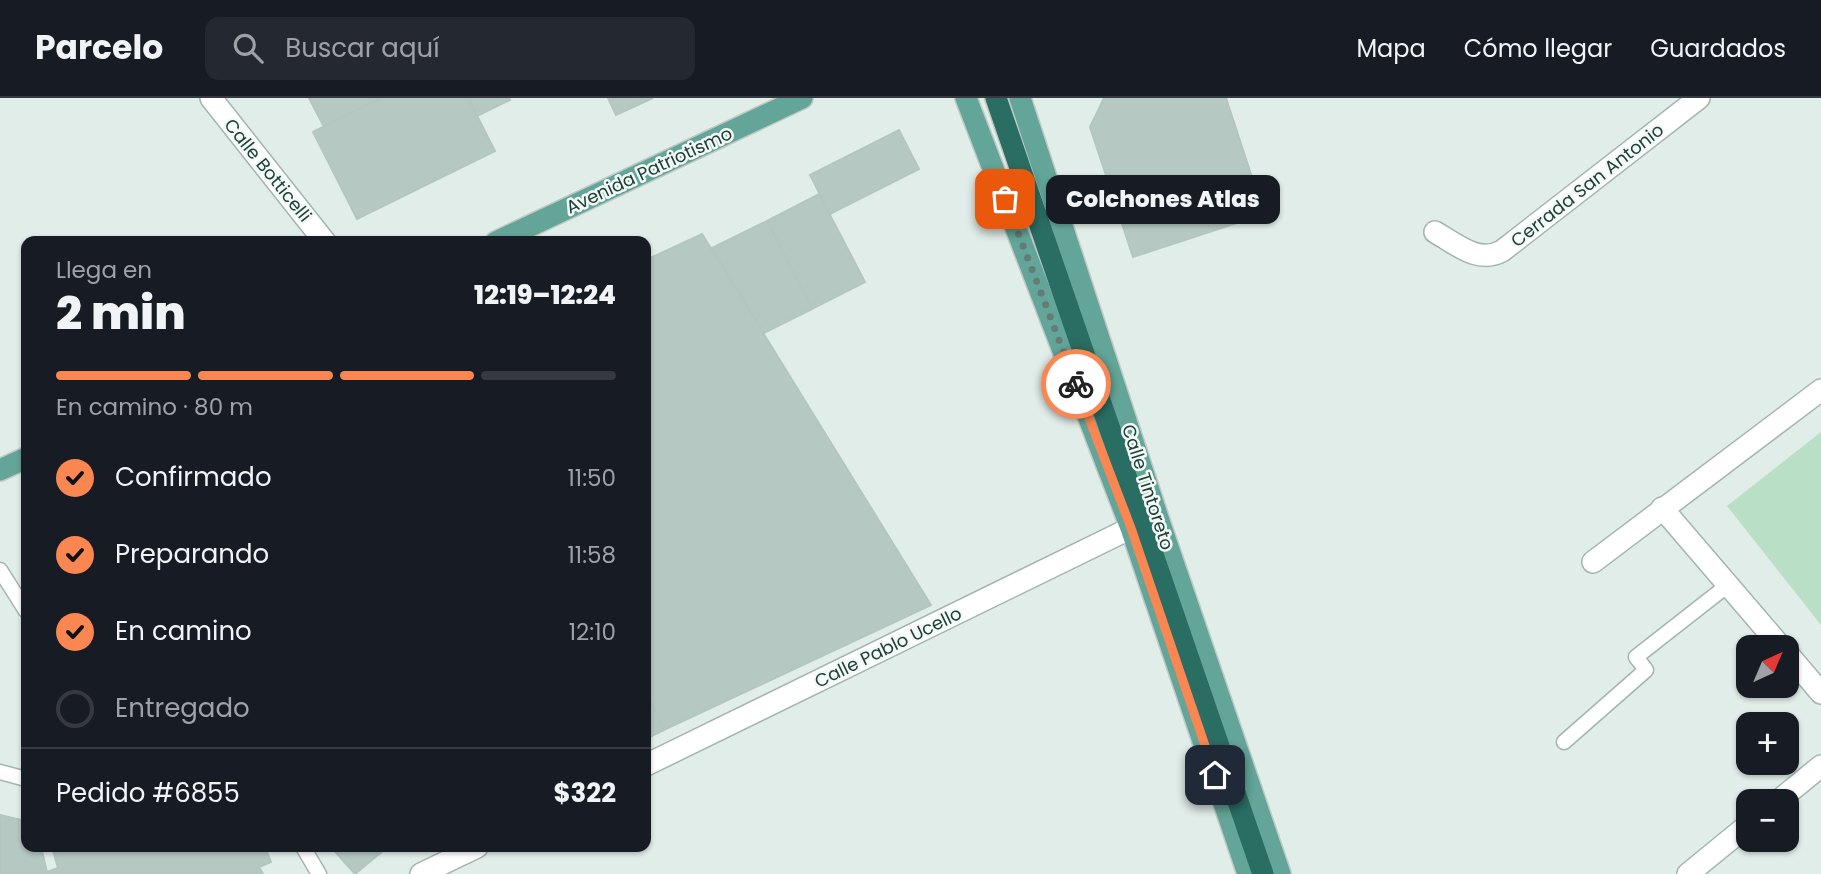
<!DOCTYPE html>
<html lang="es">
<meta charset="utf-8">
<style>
:root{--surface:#171b24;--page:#242831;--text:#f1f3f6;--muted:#9ea1a6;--line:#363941;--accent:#fa8652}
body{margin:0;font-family:Poppins,sans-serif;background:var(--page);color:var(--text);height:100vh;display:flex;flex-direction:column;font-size:26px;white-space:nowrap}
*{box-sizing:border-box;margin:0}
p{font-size:23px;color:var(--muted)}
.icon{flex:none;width:38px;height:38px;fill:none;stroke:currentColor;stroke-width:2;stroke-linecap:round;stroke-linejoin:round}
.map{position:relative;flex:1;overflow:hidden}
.sheet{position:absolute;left:21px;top:138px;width:630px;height:616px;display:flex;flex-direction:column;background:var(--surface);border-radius:14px;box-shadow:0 2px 5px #0004}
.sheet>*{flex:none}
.needle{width:46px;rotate:44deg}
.controls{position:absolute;left:1736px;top:537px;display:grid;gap:14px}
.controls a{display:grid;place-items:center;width:63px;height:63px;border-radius:14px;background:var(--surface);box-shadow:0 2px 5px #0004;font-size:35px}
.pin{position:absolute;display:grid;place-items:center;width:60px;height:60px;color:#fff;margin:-30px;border-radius:14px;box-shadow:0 4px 10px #0006}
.courier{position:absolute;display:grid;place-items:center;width:70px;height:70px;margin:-35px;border:5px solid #fa8652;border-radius:50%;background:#fff;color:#222;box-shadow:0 2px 9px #0007}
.bubble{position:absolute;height:49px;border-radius:14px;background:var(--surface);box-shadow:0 2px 5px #0004;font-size:23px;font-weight:800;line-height:49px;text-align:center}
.summary em{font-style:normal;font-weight:800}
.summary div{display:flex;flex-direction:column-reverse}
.summary{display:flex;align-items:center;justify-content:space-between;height:119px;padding:0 35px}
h1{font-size:46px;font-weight:800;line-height:52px}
.bar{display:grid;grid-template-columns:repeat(4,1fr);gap:10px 7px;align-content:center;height:84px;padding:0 35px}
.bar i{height:9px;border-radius:5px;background:var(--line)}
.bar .on{background:var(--accent)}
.bar p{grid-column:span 4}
.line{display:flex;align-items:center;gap:18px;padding:0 35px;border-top:2px solid var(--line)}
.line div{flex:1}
ol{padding:0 35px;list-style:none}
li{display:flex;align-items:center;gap:21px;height:77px}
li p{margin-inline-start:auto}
li .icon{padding:7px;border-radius:50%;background:var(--accent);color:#111;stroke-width:4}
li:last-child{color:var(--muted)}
li i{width:38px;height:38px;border:4px solid var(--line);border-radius:50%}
header{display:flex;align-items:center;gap:42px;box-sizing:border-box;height:98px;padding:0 35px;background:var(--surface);border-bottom:2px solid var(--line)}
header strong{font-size:33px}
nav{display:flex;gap:38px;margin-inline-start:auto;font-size:24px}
.search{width:490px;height:63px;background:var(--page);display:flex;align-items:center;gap:18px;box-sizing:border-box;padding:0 24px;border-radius:14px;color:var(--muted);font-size:26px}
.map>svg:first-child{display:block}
.green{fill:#b9dfc6}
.building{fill:#b6c8c2;stroke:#b3c7c0;stroke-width:2}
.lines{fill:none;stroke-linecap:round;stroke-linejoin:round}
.service-casing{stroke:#a3b5b0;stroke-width:17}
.minor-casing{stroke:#a3b5b0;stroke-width:24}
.primary-casing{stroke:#c1c9c7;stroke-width:24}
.motorway-casing{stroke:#c1c9c7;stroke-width:24}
.service{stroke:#fff;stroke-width:14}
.minor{stroke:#fff;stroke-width:21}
.primary{stroke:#63a598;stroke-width:21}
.motorway{stroke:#2a6d63;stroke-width:21}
.done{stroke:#647c76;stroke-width:7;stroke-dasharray:0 12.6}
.route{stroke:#fa8652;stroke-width:9}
.labels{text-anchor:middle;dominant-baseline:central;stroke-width:5;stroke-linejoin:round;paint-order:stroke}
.street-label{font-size:18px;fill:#203f38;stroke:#f2f9f6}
</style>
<header>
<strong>Parcelo</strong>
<div class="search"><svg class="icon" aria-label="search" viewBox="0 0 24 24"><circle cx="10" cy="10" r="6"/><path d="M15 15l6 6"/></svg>Buscar aquí</div>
<nav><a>Mapa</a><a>Cómo llegar</a><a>Guardados</a></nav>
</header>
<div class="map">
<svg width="1821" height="776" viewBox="0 0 1821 776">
<rect width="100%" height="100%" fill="#e1ede8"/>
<!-- green -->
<polygon class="green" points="1821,334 1821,527 1727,408"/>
<!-- building -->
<g class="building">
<polygon points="309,0 381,0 324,29"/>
<polygon points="381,0 468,0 495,53 357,121 313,34"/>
<polygon points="468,0 509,0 510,2 477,18"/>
<polygon points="608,0 653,0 616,17"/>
<polygon points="1104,0 1226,0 1264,116 1133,159 1090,29"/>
<polygon points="899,32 919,71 830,116 810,77"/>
<polygon points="819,96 865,184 812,211 767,123"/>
<polygon points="767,123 812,211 764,235 712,150"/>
<polygon points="702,136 931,507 664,632 646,593 646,162"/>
<polygon points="646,593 664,632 646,641"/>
<polygon points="0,717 26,723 26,749 41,749 47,774 58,770 52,749 265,749 271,764 259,769 263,776 0,776"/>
<polygon points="331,749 382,749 384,752 355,776"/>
</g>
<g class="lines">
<defs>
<g id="service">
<polyline points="0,472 26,513"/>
<polyline points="1564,644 1646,572 1636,559 1728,487"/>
<polyline points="0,674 26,681"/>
<polyline points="303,749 319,776"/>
</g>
<g id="minor">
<polyline points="211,0 325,144"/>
<path d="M1435,134C1456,146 1478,166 1502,153L1699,0"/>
<polyline points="1662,410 1782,550"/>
<polyline points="1593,464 1821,292"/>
<polyline points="1787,555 1821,595"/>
<polyline points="646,667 1131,430"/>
<polyline points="1777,704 1821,668"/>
<polyline points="421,776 477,749"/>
<polyline points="1688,776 1748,727"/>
</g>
<g id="primary">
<polyline points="966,0 1131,430 1248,776"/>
<polyline points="1020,0 1158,420 1280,776"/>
<polyline points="496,144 802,0"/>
<polyline points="0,372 26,360"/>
</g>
<polyline id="motorway" points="996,0 1263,776"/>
</defs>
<!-- service casing -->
<use href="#service" class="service-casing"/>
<!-- minor casing -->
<use href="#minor" class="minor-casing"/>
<!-- primary casing -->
<use href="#primary" class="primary-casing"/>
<!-- motorway casing -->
<use href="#motorway" class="motorway-casing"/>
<!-- service -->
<use href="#service" class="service"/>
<!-- minor -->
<use href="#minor" class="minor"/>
<!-- primary -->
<use href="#primary" class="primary"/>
<!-- motorway -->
<use href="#motorway" class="motorway"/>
</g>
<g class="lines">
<!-- done -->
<polyline class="done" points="1005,101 1076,286"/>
<!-- route -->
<polyline class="route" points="1076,286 1131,430 1215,677"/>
</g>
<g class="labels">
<!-- street labels -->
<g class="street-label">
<text transform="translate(268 72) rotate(51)">Calle Botticelli</text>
<text transform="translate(649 72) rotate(-25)">Avenida Patriotismo</text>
<text transform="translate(1587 87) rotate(-38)">Cerrada San Antonio</text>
<text transform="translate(1148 389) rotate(72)">Calle Tintoreto</text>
<text transform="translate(888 549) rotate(-26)">Calle Pablo Ucello</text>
</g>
</g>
</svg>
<div class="controls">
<a><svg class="needle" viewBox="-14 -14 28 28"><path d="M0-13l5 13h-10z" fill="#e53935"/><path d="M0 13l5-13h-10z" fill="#9ea1a6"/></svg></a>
<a>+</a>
<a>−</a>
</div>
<div class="pin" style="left:1005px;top:101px;background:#ea580c"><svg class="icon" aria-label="bag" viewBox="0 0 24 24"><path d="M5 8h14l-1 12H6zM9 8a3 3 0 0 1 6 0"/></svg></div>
<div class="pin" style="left:1215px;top:677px;background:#1f2937"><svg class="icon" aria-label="home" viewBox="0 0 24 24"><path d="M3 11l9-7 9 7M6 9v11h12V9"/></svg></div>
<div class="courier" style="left:1076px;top:286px"><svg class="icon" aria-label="bike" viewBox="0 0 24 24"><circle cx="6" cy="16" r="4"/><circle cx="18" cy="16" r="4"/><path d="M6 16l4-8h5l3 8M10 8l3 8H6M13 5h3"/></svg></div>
<div class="bubble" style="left:1046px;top:77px;width:234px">Colchones Atlas</div>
<section class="sheet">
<div class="summary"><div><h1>2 min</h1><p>Llega en</p></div><em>12:19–12:24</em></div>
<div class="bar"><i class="on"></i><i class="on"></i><i class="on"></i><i></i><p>En camino · 80 m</p></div>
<ol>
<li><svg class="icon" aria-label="check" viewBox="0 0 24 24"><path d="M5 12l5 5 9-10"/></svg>Confirmado<p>11:50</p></li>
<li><svg class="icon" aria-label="check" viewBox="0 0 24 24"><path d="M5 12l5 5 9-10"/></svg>Preparando<p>11:58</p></li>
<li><svg class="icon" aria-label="check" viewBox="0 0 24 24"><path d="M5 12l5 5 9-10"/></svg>En camino<p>12:10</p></li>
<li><i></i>Entregado</li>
</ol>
<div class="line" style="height:91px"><div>Pedido #6855</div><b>$322</b></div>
</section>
</div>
